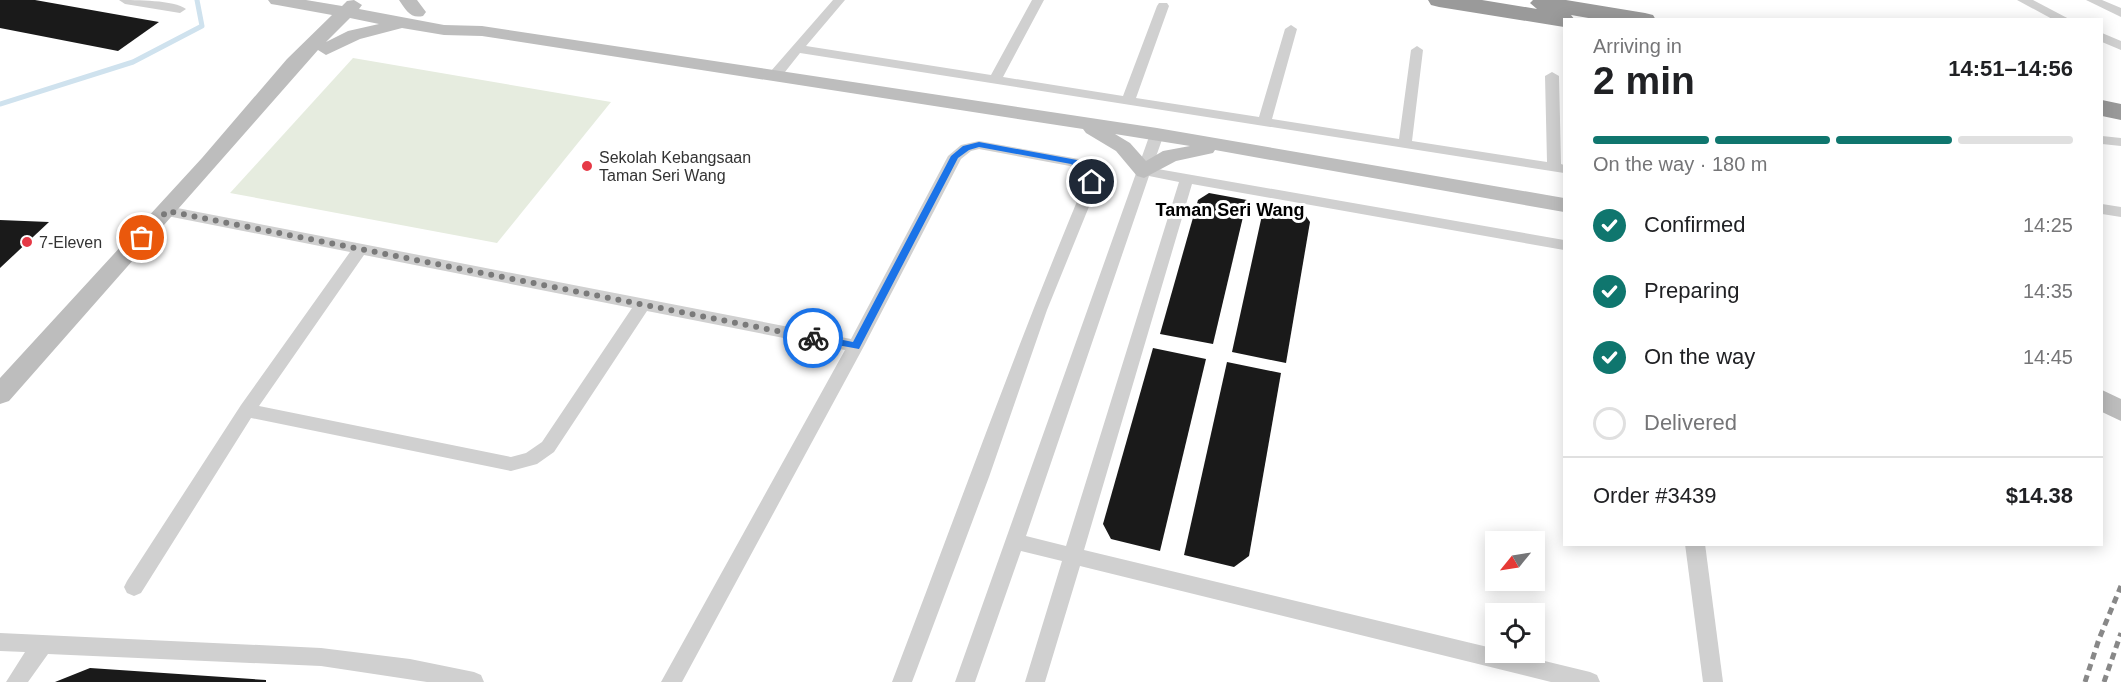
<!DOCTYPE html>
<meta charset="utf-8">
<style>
:root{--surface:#fff;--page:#f6f6f6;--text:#202124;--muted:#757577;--line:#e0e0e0;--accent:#0f766e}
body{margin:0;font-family:Helvetica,sans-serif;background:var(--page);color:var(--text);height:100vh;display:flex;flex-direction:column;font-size:22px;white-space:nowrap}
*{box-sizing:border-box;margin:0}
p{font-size:20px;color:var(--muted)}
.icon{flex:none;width:33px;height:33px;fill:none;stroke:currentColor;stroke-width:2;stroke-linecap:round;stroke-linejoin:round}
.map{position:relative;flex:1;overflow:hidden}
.sheet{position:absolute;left:1563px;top:18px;width:540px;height:528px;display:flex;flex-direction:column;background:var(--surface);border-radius:0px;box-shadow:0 3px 15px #0003}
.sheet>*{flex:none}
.needle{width:39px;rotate:240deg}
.buttons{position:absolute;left:1485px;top:531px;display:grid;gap:12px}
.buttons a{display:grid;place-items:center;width:60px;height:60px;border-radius:0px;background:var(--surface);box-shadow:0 3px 15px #0003;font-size:30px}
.pin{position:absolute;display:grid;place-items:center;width:51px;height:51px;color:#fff;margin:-26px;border:3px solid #fff;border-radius:50%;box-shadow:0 2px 6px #0007}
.courier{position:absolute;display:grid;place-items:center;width:60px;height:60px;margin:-30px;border:4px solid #1a73e8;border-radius:50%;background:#fff;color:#222;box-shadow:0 2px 8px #0007}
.headline em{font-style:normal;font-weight:700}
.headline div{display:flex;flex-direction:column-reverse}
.headline{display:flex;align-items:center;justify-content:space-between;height:102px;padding:0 30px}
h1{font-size:39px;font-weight:700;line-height:45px}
.bar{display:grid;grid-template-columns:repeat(4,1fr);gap:9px 6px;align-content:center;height:72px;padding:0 30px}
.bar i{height:8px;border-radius:4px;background:var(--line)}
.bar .selected{background:var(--accent)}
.bar p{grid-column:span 4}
.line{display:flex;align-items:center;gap:15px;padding:0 30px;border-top:2px solid var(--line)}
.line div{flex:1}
ol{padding:0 30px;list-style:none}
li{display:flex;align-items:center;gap:18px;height:66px}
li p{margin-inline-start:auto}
li .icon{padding:6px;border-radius:50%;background:var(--accent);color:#fff;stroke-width:4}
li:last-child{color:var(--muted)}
li i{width:33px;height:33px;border:3px solid var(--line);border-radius:50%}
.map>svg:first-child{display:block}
.green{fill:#e6ecdf}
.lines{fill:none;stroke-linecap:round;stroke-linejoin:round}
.stream{stroke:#cfe2ee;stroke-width:5}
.building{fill:#1a1a1a}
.street{fill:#d0d0d0;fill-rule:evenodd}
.secondary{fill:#bdbdbd;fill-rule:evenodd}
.highway{fill:#9a9a9a;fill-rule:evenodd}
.rail{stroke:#888;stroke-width:5;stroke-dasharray:7 5;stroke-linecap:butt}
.route{fill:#1a73e8}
.done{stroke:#7a7a7a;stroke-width:6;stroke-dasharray:0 10.8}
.poi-dot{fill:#e63946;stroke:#fff;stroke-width:2}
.labels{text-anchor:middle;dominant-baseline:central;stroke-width:6;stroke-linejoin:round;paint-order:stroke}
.poi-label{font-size:16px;fill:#333;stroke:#fff;text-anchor:start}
.neighbourhood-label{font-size:18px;font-weight:bold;fill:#000;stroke:#fff}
</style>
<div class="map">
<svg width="2121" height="682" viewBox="0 0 2121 682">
<rect width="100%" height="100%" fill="#fff"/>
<!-- green -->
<polygon class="green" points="353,58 611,102 497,243 230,193"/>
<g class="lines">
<!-- stream -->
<polyline class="stream" points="0,104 133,62 202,26 197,0"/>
</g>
<!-- building -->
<g class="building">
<polygon points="0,0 35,0 159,22 118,51 0,28"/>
<polygon points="1209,193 1247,200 1213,344 1160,334 1198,200"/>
<polygon points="1264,206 1303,212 1310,222 1286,363 1232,352"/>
<polygon points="0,220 49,222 0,268"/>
<polygon points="1153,348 1206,359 1160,551 1111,539 1103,524"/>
<polygon points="1227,362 1281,373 1249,556 1234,567 1184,555"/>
<polygon points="90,668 266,680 266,682 55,682"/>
</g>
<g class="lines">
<!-- street -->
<g class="street">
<path d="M119,0C136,0 174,0 186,9L180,13L125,4Z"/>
<polygon points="833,0 845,0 806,46 991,75 1032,0 1044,0 1003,77 1123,96 1157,6 1159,3 1167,3 1169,6 1136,98 1259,117 1285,29 1291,25 1297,29 1272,119 1399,139 1411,50 1417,46 1423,50 1412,141 1547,162 1545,76 1552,72 1559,76 1561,164 1564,165 1564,173 800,53 781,77 771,77 770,74 771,71"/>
<polygon points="2017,0 2033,0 2071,20 2054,20"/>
<polygon points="2086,0 2102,0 2121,8 2121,17"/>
<polygon points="2102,33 2121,41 2121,50 2102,42"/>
<path d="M1157,130L1164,134L1152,168L1564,240V250L1192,184L1084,550L1496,649V652H1508L1590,672L1597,675L1600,682H1551L1080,566L1045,682H1025L1062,561L1021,551L975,682H955L1150,134ZM1149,176L1179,182L1066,546L1026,536Z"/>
<polygon points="2102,136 2121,138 2121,146 2102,144"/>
<path d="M979,141L1079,159L1091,168L1099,182L1047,310L989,477L912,682H892C956,515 1016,347 1085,182L1080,174L1070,166L979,149L971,151L961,159L864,346L682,682H661L845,350L647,311L554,452L537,464L511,471L251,418L141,593L134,596L127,593L124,587L127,581L241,405L350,252L167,216L162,214L160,211L162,208L167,206L851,339L948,156L961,145ZM364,255L632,308L542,442L526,453L511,457L259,406Z"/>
<polygon points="2102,204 2121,207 2121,217 2102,214"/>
<polygon points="1685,544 1705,544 1723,682 1703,682"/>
<polygon points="0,633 321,648 410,659 474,672 481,675 484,682 427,682 321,666 48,654 28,682 6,682 25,652 0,651"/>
</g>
<!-- secondary -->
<g class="secondary">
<path d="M268,0H306L342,6L347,1L354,0L362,5L359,9L444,25L482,26L1157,128L1564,198V212L1215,150L1213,153L1176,161L1144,178L1137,176L1116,151L1086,133L1083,129L482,36L444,35L402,28L360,39L326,55L318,50L9,401L0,404V378L202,158L287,59L332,15L277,5L271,4ZM350,18L379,24L348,31L326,42ZM1115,134L1190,146L1163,151L1146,161L1130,143Z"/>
<path d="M399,0H417L426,12L423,16C410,19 406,10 399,0Z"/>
<polygon points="2102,390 2121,399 2121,421 2102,412"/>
</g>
<!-- highway -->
<g class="highway">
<polygon points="1428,0 1482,0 1537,9 1530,3 1533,0 1566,0 1645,13 1653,15 1656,20 1600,20 1571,15 1575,20 1564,20 1564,27 1439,7 1431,5"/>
<polygon points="2102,100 2121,104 2121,120 2102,116"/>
</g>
<!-- rail -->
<g class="rail">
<polyline points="2085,682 2099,639 2121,586"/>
<polyline points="2104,682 2121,633"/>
</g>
</g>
<!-- route -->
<polygon class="route" points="979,142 1077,160 1089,169 1097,182 1089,184 1083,173 1071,164 979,147 969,150 958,158 859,349 810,340 810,335 813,334 853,342 951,156 963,146"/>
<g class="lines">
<!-- done -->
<polyline class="done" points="142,238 167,211 813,338"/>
</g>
<!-- markers -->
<g class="poi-dot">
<circle cx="587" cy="166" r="6"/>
<circle cx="27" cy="242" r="6"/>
</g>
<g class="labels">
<!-- poi labels -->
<g class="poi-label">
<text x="599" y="157">Sekolah Kebangsaan<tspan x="599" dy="18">Taman Seri Wang</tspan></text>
<text x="39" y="242">7-Eleven</text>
</g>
<!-- neighbourhood labels -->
<g class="neighbourhood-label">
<text x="1230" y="210">Taman Seri Wang</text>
</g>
</g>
</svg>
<div class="buttons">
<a><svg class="needle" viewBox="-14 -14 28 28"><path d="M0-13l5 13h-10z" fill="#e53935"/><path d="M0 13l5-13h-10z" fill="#757577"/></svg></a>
<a><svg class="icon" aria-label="locate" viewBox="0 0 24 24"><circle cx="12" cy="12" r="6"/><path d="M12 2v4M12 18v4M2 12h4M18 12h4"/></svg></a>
</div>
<div class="pin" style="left:142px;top:238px;background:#ea580c"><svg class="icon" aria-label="bag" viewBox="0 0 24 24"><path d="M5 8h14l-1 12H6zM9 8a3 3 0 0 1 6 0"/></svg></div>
<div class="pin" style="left:1092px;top:182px;background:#1f2937"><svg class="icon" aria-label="home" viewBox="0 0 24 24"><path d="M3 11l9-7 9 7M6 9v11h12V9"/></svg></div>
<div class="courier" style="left:813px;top:338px"><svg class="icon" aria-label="bike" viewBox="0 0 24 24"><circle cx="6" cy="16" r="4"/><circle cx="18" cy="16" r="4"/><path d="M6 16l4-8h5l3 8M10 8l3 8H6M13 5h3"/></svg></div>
<section class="sheet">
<div class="headline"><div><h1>2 min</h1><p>Arriving in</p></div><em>14:51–14:56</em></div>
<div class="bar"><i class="selected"></i><i class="selected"></i><i class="selected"></i><i></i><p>On the way · 180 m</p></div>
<ol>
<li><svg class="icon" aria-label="check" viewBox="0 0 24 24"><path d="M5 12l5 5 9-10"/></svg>Confirmed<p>14:25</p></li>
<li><svg class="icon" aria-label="check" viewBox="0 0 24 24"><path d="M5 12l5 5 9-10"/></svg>Preparing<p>14:35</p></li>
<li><svg class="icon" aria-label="check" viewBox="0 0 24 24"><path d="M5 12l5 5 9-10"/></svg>On the way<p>14:45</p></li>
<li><i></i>Delivered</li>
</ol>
<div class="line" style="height:78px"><div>Order #3439</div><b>$14.38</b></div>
</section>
</div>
